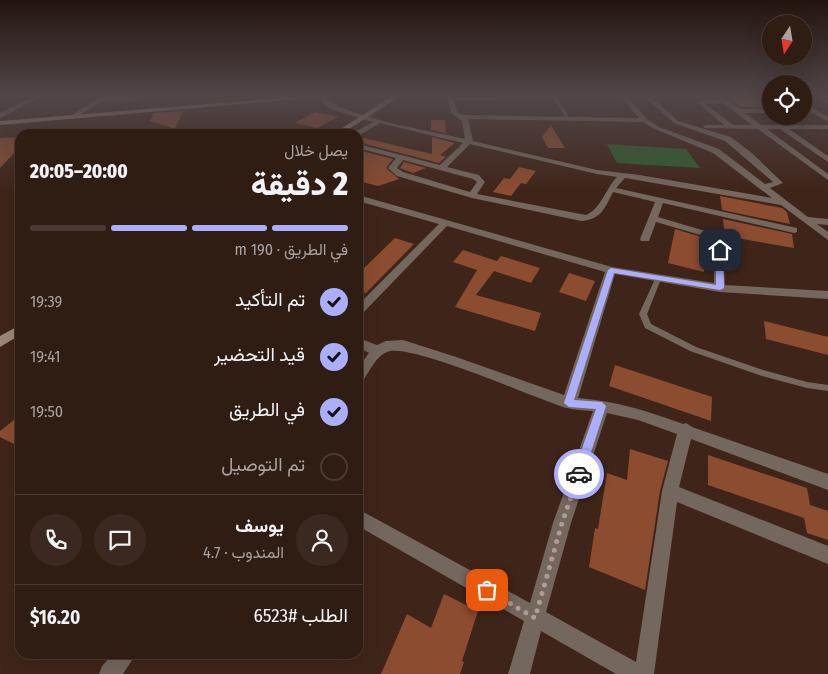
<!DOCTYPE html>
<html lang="ar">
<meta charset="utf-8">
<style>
:root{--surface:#2f1c13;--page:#3b2921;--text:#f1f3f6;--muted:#a7a1a0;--line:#4a3a33;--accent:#abaffb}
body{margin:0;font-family:"Fira Sans Condensed",Vazirmatn,sans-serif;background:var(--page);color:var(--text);direction:rtl;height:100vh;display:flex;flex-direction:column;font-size:19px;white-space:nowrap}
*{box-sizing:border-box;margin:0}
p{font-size:16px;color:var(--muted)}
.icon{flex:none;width:28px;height:28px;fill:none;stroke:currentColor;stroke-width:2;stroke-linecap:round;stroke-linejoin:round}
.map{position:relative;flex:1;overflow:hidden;direction:ltr}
.drawer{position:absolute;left:15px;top:129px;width:348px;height:530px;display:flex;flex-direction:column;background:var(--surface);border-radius:15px;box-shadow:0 5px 20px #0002,0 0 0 1px var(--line);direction:rtl}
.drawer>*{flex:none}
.needle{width:32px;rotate:192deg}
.tools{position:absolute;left:762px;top:15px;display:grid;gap:10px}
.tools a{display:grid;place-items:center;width:50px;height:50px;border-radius:50%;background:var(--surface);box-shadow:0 5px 20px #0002,0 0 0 1px var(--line);font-size:25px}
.pin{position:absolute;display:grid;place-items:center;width:42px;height:42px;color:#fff;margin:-21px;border-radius:10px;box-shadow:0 2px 8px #0006}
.courier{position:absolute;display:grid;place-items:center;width:50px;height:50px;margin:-25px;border:4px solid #abaffb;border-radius:50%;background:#fff;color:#222;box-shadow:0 1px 6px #0007}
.headline em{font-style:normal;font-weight:800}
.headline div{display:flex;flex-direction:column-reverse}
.headline{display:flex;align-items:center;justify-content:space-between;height:85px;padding:0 15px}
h1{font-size:32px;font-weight:800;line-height:38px}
.bar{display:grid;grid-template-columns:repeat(4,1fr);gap:8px 5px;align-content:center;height:60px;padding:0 15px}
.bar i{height:6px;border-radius:4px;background:var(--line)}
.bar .active{background:var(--accent)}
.bar p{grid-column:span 4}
.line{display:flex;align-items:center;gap:12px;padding:0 15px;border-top:1px solid var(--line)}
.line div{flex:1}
.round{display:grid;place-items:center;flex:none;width:52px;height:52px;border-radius:26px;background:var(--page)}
ol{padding:0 15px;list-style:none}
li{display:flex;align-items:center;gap:15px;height:55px}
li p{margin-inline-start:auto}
li .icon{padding:5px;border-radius:50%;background:var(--accent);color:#111;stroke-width:4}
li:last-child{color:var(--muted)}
li i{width:28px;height:28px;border:2px solid var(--line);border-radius:50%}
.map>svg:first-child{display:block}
.green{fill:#2f5d2f}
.building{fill:#8c4c30}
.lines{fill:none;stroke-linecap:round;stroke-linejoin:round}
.lane{fill:#73675e;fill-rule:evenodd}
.street{fill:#73675e;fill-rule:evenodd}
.secondary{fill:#9b887a;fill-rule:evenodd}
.route{fill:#abaffb}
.done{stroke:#b19c93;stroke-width:5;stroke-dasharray:0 9}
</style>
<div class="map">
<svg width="828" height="674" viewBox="0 0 828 674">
<rect width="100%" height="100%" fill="#3f2519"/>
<!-- green -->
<polygon class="green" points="607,144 686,149 700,168 617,163"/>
<!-- building -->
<g class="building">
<polygon points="730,99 771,99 771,107 741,107"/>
<polygon points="183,111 175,129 150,121 154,113"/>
<polygon points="315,112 338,117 317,128 295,123"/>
<polygon points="431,120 445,120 446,133 431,130"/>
<polygon points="551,125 565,148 548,148 542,137"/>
<polygon points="20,137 20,147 0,168 0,138"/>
<polygon points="360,137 432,154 432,137 455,143 440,155 446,157 439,163 358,142 358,138"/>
<polygon points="358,150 393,159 386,168 399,179 378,186 358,181"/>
<polygon points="404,162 426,168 413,173 400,168"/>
<polygon points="519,167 536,171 526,184 521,183 511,196 493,192 504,178 510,179"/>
<polygon points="720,196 782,208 787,212 790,224 722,210"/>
<polygon points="723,219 792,234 794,248 725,236"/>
<polygon points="675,229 708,239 704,272 668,263"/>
<polygon points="395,238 414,244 366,293 358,290 358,274"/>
<polygon points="463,250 497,261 501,256 540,268 531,283 494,271 476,295 541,313 535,331 455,307 477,270 453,262"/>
<polygon points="569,273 595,281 586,301 559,292"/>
<polygon points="764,321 828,337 828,355 766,339"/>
<polygon points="615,365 712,397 711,421 609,386"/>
<polygon points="20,415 20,447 0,437 0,431"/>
<polygon points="630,449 668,461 660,491 645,590 589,567 595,528 598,529 607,473 627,480"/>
<polygon points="708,455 807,488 810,505 828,511 828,540 807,533 804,518 708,485"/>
<polygon points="444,594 478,611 462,661 464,662 460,674 381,674 407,614 431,628"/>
</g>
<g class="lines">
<!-- lane -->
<g class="lane">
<polygon points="552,96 556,96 570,119 569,120 567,120 554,99 450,100 448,99 450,98"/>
<polygon points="658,277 661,279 647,314 651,324 696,347 763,370 807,382 828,385 828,391 807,388 762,376 690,351 645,328 639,314 655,279"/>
</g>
<!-- street -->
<g class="street">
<polygon points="34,96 42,96 0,118 0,113"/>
<polygon points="102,96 149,96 128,101 103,101 73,119 68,118"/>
<path d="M321,96C354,120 424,129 465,139L462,121L451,113L447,96H453L457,112L462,115L639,118L620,96H627L647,119L659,127L719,149L765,184L773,182L725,141L674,123L644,96H651L678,121L731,137L753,154L783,183L770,188L808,217L828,219V225L817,224L828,232V240L781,205L625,178L616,188L797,228V232L794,233L663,203L658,217L722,236L725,285L828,291V299L720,292L615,274L578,398C615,401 648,411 683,424L686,423L692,427L828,474V490L691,439L679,487L828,546V564L677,502L654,674H616L541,631L530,674H508L524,621L358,526V509L530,603L553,523L593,411C584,410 575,410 567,408C536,399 409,342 387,352C376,356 369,372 363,381L358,382V368L369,353L358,347V338L377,345L386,341L403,340L456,357L564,395L605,272L447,226L362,314L358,315V305L439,224L358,201V195L612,267L714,283V239L656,222L649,241H641L640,239L655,202L613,192C605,208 601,220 581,221L472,198L397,176L388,168L396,158L358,148V144L440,165L463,143L380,123L358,136L355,132L373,122L331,109L315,97ZM468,119L643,122L655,129L713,153L772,198L640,175L597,170L473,141ZM470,144L597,174L617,177C606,188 601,209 586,215L477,194L485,182L479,175L447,167ZM403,160L473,179L477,182L470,192L403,172L397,168ZM607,413L638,420L677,434L662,491L636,662L546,612L571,523Z"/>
<path d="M715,96H722L740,109H771V113H745L761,125H828V129H789L828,156V162L780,129H767L828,174V180L758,129L704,128V126L706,125H724L698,103L702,100L719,99ZM723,103L752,125H733L706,104Z"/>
<polygon points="816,96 824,96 828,99 828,104"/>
<polygon points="804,103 828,117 828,122 804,108"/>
<polygon points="320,129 341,133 309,134"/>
<polygon points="113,654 136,654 123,674 99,674 102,666"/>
</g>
<!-- secondary -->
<g class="secondary">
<polygon points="303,96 333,96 0,125 0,121"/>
<polygon points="392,96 400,96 341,134 333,134"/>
<polygon points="20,325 20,335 0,347 0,336"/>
</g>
</g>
<!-- sky -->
<linearGradient id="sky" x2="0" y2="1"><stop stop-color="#23140e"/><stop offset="0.5" stop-color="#524649"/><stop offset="1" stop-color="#524649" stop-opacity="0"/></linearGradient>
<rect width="828" height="191" fill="url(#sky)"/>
<!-- route -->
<polygon class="route" points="720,248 723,250 724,288 720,290 614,273 574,400 602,402 606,406 584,474 579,479 575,478 573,474 596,409 569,407 564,403 608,270 611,268 716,285 716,250"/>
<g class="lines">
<!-- done -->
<polyline class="done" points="487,590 535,618 562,523 579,474"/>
</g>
</svg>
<div class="tools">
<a><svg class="needle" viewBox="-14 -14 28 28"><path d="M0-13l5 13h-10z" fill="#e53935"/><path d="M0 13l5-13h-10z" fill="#a7a1a0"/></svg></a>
<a><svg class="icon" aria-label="locate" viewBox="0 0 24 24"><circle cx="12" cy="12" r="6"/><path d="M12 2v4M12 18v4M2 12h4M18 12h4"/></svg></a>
</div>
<div class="pin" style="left:487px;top:590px;background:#ea580c"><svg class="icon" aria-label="bag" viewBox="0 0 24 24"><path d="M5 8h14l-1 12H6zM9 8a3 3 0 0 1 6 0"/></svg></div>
<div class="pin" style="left:720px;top:250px;background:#1f2937"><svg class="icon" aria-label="home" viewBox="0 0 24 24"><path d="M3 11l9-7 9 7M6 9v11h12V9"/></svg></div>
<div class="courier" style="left:579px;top:474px"><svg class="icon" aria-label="car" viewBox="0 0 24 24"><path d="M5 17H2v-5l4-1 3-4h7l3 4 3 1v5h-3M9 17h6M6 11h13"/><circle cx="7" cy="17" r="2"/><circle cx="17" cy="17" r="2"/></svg></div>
<section class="drawer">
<div class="headline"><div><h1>2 دقيقة</h1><p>يصل خلال</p></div><em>20:00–20:05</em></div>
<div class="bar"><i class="active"></i><i class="active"></i><i class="active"></i><i></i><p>في الطريق · 190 m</p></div>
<ol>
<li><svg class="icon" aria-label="check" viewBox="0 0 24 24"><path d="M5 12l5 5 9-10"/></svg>تم التأكيد<p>19:39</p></li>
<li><svg class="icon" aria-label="check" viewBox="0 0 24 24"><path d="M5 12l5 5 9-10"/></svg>قيد التحضير<p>19:41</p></li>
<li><svg class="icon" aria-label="check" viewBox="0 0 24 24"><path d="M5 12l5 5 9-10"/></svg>في الطريق<p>19:50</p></li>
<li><i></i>تم التوصيل</li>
</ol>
<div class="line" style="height:90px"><a class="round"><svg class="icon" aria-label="person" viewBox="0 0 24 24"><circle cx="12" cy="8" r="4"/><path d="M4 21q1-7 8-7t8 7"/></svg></a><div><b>يوسف</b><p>المندوب · 4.7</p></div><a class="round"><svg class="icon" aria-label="chat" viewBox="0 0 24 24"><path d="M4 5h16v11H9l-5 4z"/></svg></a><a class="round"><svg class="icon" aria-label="phone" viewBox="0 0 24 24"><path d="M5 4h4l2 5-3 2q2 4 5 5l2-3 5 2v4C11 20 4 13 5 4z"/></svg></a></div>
<div class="line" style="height:65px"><div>الطلب #6523</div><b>$16.20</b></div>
</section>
</div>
